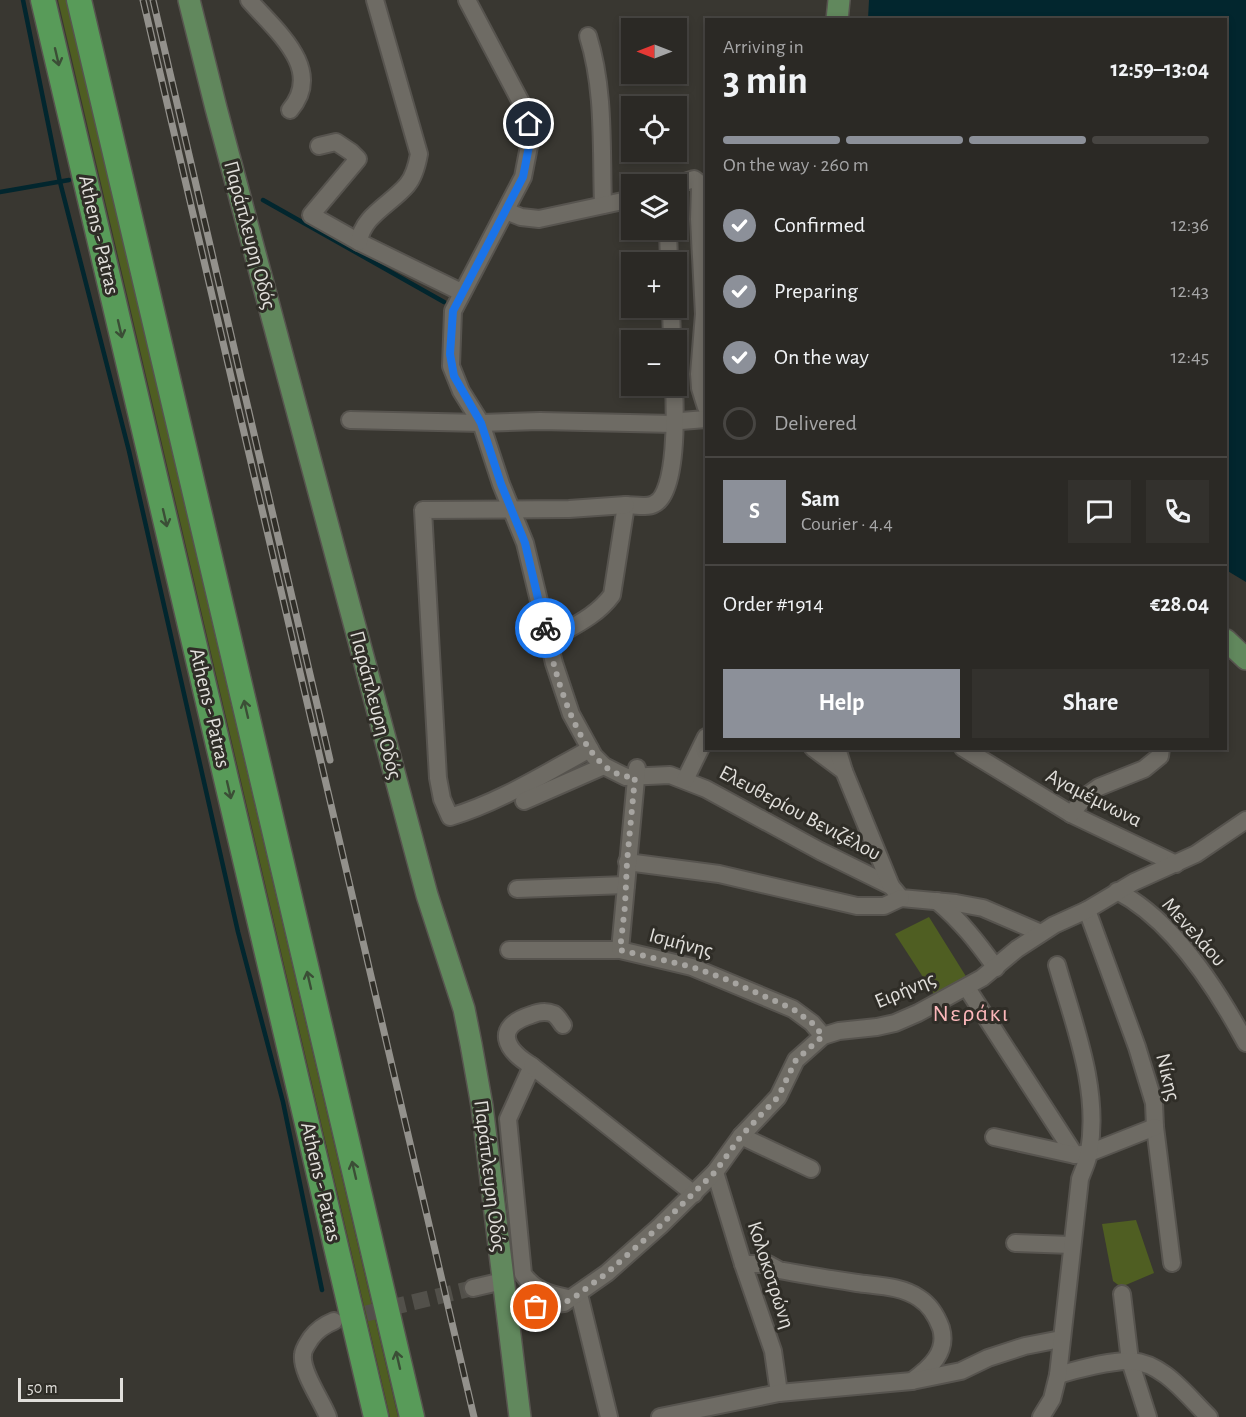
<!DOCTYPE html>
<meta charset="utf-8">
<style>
:root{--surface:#2b2925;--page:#33312d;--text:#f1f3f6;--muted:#a6a6a7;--line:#474542;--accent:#8c9099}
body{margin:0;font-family:"Alegreya Sans",sans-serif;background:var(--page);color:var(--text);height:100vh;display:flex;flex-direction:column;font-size:22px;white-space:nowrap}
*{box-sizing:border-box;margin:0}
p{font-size:20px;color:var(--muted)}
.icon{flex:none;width:33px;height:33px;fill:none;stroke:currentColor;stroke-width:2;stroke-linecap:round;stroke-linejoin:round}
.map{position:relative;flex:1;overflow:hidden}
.details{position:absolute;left:705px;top:18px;width:522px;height:732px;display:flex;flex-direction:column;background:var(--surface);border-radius:0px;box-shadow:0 3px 9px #0003,0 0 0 2px var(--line)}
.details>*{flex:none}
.needle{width:39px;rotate:270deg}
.fabs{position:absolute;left:621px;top:18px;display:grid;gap:12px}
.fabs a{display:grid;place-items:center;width:66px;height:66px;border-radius:0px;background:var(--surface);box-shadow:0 3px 9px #0003,0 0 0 2px var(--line);font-size:30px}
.scale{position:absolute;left:18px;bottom:15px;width:105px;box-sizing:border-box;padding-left:6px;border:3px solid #e1dfdb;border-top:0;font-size:16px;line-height:21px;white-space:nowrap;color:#e1dfdb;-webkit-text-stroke:4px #2f2d27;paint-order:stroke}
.pin{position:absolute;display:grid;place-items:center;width:51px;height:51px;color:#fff;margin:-26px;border:3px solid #fff;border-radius:50%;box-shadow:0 2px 6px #0007}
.courier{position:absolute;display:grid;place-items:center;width:60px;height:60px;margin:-30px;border:4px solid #1a73e8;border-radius:50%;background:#fff;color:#222;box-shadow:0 2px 8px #0007}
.head em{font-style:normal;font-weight:700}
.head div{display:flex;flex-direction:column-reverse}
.head{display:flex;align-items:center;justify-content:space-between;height:102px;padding:0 18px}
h1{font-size:39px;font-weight:700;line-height:45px}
.bar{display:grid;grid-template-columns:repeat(4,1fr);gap:9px 6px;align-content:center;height:72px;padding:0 18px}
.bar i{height:8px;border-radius:4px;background:var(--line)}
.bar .on{background:var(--accent)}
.bar p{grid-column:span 4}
.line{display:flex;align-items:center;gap:15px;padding:0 18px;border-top:2px solid var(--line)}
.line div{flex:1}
.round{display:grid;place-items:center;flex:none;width:63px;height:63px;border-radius:0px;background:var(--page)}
ol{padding:0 18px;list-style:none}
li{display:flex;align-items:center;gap:18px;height:66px}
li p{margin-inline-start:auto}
li .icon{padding:6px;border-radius:50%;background:var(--accent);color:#fff;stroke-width:4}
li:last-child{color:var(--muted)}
li i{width:33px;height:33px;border:3px solid var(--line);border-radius:50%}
.action{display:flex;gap:12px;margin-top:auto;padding:12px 18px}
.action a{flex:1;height:69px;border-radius:0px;background:var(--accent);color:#fff;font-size:24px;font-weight:700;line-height:69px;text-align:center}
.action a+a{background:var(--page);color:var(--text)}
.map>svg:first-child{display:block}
.green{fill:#4f5e22}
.water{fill:#02262e}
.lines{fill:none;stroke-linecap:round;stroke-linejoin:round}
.stream{stroke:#02262e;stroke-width:4.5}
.minor-tunnel{stroke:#52504a;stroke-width:16;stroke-dasharray:16 8;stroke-linecap:butt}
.minor-casing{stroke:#57544f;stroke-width:20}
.major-casing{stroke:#57544f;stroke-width:24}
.highway-casing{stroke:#57544f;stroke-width:27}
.minor{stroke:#6e6b64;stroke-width:16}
.major{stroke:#61885d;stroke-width:21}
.highway{stroke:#589b59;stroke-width:24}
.rail-casing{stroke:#93918c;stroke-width:7}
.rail{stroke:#2f2d27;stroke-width:4.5;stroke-dasharray:14;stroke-linecap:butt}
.oneway{stroke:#3b4e36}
.done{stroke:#a6a4a0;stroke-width:6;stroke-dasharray:0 10.8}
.route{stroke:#1a73e8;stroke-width:8}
.labels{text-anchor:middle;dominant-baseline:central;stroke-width:6;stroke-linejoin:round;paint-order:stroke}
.street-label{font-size:21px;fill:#e1dfdb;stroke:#2f2d27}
.quarter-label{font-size:24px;letter-spacing:1.5px;fill:#fcb7ba;stroke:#2f2d27}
</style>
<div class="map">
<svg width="1246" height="1417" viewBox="0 0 1246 1417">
<rect width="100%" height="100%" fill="#393731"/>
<!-- green -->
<g class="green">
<polygon points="58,0 66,0 398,1417 390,1417"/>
<polygon points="929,917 967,978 934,994 895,934"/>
<polygon points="1136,1220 1154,1273 1121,1287 1113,1281 1102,1224"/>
</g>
<!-- water -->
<polygon class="water" points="869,0 1246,0 1246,582 1226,570 1226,20 868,19"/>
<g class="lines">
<!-- stream -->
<g class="stream">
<polyline points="23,0 60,182 129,451 238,932 283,1102 322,1290"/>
<polyline points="0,192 69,180"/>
<polyline points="263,200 444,302"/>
</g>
<!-- minor-tunnel -->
<polyline class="minor-tunnel" points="343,1319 473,1288"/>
<defs>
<g id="minor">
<path d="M249,0C275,30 325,69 290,110"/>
<polyline points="467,0 525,110 531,136 523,177 453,311 451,366 461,391 481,423 501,484 525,543 554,663 571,714 594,756 604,766 626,777 670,775 706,789 820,851 891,886 901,898 956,903 983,908 1041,933"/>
<path d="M588,36C605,90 601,148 603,205"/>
<polyline points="319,146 336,142 351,152 358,159 311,215 359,242 461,292"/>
<polyline points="676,185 694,179 698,182 700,187 699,219 704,314 699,374 700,388 706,407"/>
<polyline points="506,211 521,217 539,219 632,199"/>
<polyline points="668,230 669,262"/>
<path d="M359,242C362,216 391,204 407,185C414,177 417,165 419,154L375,0"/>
<polyline points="671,308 672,340"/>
<polyline points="350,420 481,423 540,421 674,424 681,421 706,419"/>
<path d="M548,641C571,627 596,617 612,595L626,505C634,505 647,508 654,504C678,494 675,408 674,386"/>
<polyline points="813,748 844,771"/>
<polyline points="837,748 844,771 891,886"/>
<polyline points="963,748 1071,814 1176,864"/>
<path d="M590,749C544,774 500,802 450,817L442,799L438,778L423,510L569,509L626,505"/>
<polyline points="685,780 706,737"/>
<polyline points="524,801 604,766"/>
<polyline points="1071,814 1085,797 1099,787 1144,769 1160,756 1161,748"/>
<polyline points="627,862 719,874 857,906 884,906 901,898"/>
<polyline points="517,889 626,885"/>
<path d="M1117,891C1173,920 1217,989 1246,1043"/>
<path d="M937,901C961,921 978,943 996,968"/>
<polyline points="1087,910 1137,1047 1154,1103 1155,1127 1172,1263"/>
<polyline points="509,950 620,950 692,967 793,1009 812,1023 823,1036"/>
<polyline points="620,950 637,768"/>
<polyline points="967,988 1075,1155"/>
<path d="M563,1025C560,1021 558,1017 554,1014C547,1011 538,1012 531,1015C493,1027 505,1050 532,1066L508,1119L523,1274C534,1290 549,1294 568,1298"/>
<polyline points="532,1066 694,1194"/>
<polyline points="741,1136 811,1169"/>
<polyline points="994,1137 1075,1155 1089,1153 1155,1127"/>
<polyline points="715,1172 743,1264 773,1351 779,1393"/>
<polyline points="1015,1243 1071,1245"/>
<path d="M743,1264H768L779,1270C805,1275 831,1279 857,1283C879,1286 901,1286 919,1298C930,1305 937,1317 941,1328C948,1352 930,1368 912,1381"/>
<polyline points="473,1288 503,1281"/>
<polyline points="579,1294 609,1417"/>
<polyline points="1122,1294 1130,1361 1148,1417"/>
<polyline points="507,1309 564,1303 607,1273 660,1226 715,1172 741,1136 778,1097 796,1060 823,1036 839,1031 877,1027 895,1023 918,1013 982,978 1017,949 1054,925 1087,910 1134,882 1196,854 1246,820"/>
<path d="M1058,1375C1075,1370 1113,1360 1131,1361C1164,1363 1187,1396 1209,1417"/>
<path d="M328,1417C322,1401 301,1372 303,1355C303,1349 308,1343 311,1338C317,1330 324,1325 334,1321"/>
<polyline points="660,1417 779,1393 912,1381 961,1371 988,1358 1025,1346 1061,1339"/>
<path d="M1041,1417L1052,1399L1058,1375L1080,1179C1083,1170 1088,1161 1089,1152C1100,1089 1074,1025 1057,965"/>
</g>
<g id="major">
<polyline points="189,0 216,108 427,895 464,1009 471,1044 482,1106 520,1417"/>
<polyline points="837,20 839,0"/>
<polyline points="1226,640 1246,659"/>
</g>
<g id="highway">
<polyline points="43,0 376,1417"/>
<polyline points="79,0 412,1417"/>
</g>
</defs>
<!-- minor casing -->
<use href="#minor" class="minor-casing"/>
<!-- major casing -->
<use href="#major" class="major-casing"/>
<!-- highway casing -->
<use href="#highway" class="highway-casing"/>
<!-- minor -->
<use href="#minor" class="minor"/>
<!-- major -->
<use href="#major" class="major"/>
<!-- highway -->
<use href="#highway" class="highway"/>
<defs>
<g id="rail">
<polyline points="143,0 474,1417"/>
<polyline points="153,0 330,760"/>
</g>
</defs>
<!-- rail casing -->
<use href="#rail" class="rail-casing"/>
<!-- rail -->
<use href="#rail" class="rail"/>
</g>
<!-- one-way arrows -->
<defs><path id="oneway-shaft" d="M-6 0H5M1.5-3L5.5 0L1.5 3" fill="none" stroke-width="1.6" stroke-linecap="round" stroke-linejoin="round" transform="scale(1.5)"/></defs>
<g class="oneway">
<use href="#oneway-shaft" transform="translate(57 57) rotate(77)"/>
<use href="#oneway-shaft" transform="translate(120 329) rotate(77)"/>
<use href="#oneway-shaft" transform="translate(165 518) rotate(77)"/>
<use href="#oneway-shaft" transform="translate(246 709) rotate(-103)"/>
<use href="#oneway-shaft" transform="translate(229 790) rotate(77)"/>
<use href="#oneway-shaft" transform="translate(309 980) rotate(-103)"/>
<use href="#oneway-shaft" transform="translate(354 1170) rotate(-103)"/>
<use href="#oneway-shaft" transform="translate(398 1360) rotate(-103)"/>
</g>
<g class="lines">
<!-- done -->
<path class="done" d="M536,1307L558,1305L572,1299L607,1273L660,1226L715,1172L741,1136L778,1097L796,1060L823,1036L812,1023L793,1009L723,978L692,967L620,950L625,906L627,862L635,777C580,780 554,669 545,628"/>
<!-- route -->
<polyline class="route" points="529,124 531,136 523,177 453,311 450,354 454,376 481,423 501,484 525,543 545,628"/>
</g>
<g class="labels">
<!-- street labels -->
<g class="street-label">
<text transform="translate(99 235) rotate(77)">Athens - Patras</text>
<text transform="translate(250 235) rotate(75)">Παράπλευρη Οδός</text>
<text transform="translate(376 705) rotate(75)">Παράπλευρη Οδός</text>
<text transform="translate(210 708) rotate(77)">Athens - Patras</text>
<text transform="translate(1094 798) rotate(27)">Αγαμέμνωνα</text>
<text transform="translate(800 813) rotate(28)">Ελευθερίου Βενιζέλου</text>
<text transform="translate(1194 932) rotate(48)">Μενελάου</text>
<text transform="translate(681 943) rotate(15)">Ισμήνης</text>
<text transform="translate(905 990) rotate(-23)">Ειρήνης</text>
<text transform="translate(1168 1077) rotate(76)">Νίκης</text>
<text transform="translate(490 1176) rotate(83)">Παράπλευρη Οδός</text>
<text transform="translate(321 1182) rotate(77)">Athens - Patras</text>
<text transform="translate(771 1275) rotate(72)">Κολοκοτρώνη</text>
</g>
<!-- quarter labels -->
<g class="quarter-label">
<text x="971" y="1014">Νεράκι</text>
</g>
</g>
</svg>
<div class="fabs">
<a><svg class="needle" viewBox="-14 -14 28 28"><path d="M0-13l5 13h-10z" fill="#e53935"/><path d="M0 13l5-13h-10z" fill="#a6a6a7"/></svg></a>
<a><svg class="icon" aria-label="locate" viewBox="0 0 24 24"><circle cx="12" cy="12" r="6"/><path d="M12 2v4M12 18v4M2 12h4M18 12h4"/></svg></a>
<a><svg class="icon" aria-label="layers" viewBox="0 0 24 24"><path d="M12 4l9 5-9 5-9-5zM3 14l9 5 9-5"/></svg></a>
<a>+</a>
<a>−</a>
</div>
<div class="scale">50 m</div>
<div class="pin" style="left:536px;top:1307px;background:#ea580c"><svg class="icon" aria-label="bag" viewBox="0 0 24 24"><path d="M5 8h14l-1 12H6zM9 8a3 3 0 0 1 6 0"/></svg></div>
<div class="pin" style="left:529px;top:124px;background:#1f2937"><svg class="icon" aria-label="home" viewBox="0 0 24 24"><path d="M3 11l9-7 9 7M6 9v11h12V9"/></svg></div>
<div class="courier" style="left:545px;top:628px"><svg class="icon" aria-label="bike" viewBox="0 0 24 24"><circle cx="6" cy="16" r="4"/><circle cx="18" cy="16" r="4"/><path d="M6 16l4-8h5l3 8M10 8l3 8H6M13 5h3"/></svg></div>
<section class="details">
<div class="head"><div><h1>3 min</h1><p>Arriving in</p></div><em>12:59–13:04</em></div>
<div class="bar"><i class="on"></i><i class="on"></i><i class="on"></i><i></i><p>On the way · 260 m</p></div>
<ol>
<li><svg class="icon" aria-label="check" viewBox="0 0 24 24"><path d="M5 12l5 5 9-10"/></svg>Confirmed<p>12:36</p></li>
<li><svg class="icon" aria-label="check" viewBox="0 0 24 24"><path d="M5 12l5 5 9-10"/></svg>Preparing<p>12:43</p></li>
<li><svg class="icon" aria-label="check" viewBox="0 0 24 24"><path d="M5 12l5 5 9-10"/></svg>On the way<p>12:45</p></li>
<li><i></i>Delivered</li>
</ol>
<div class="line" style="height:108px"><b class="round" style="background:var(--accent);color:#fff">S</b><div><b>Sam</b><p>Courier · 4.4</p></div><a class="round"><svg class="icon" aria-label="chat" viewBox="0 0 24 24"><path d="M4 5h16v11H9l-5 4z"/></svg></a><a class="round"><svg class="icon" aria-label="phone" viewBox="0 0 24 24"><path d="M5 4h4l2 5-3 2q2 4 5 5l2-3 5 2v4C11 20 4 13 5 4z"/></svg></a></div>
<div class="line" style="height:78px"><div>Order #1914</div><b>€28.04</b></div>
<div class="action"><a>Help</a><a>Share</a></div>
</section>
</div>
